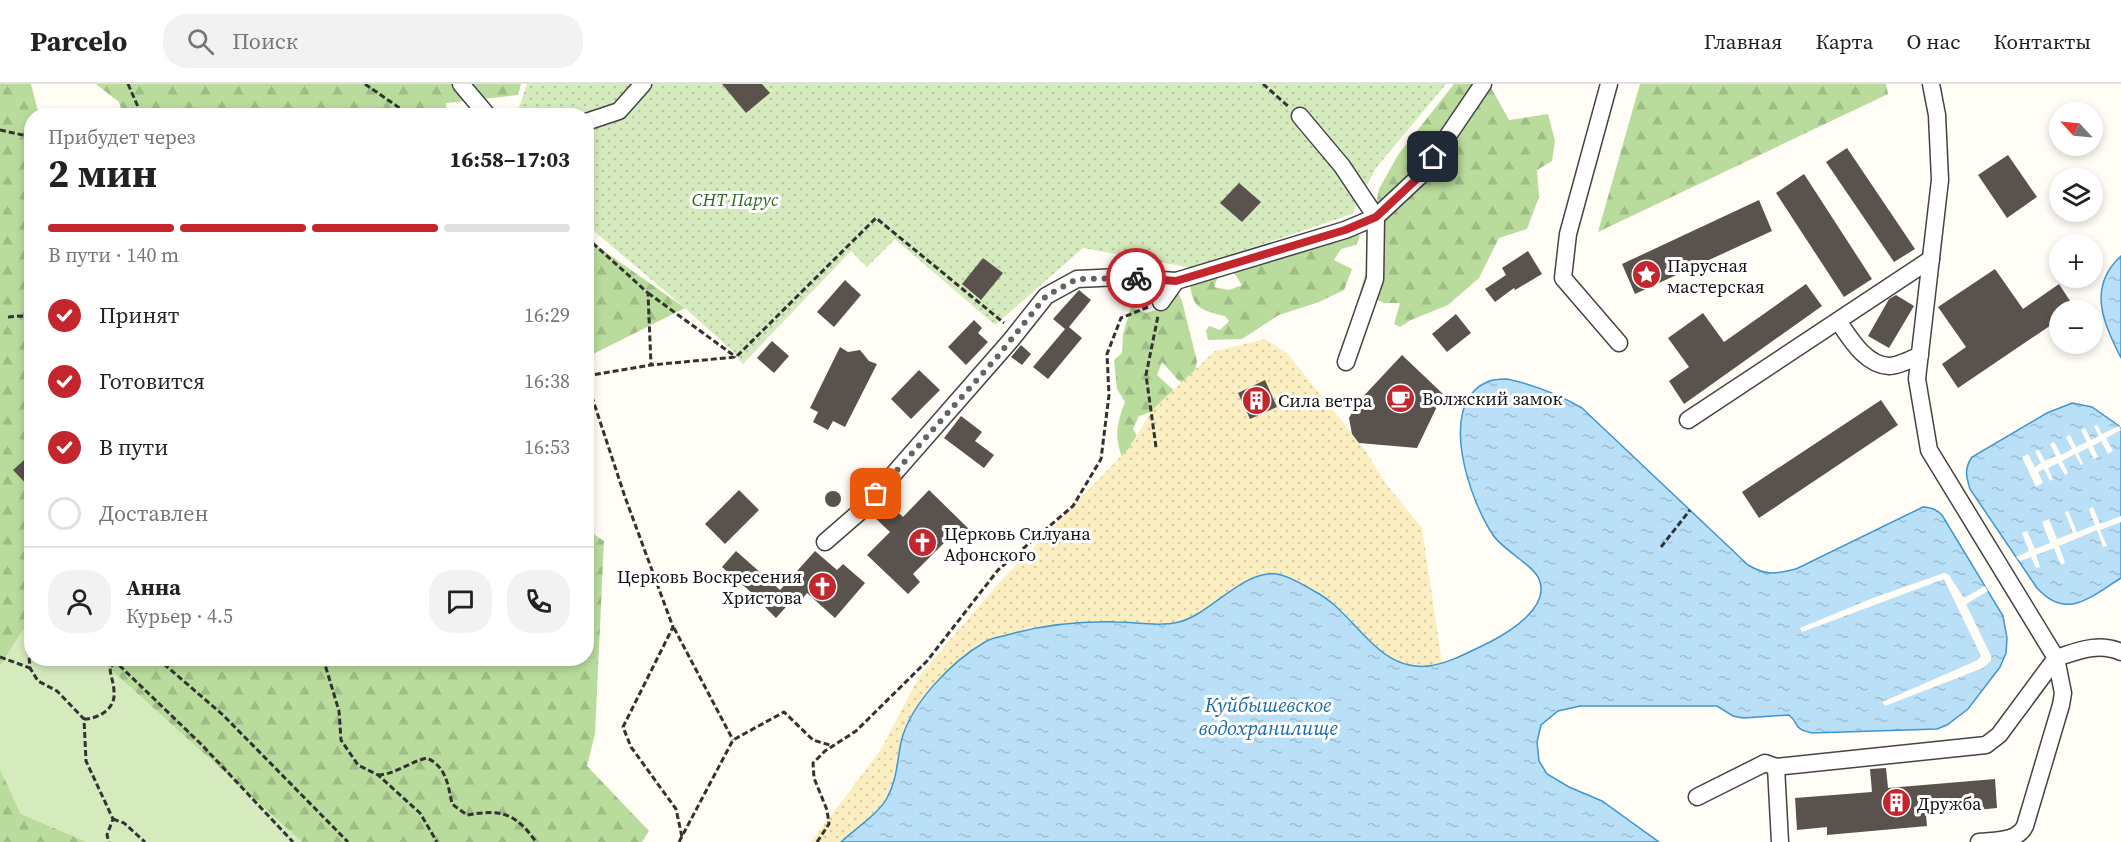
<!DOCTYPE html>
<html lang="ru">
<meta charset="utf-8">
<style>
:root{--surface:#fff;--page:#f2f2f2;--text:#222;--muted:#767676;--line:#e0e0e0;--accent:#c4262e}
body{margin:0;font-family:"Source Serif 4",serif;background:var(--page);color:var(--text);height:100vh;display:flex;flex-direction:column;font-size:22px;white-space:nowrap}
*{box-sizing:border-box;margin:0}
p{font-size:20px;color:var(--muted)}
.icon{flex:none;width:33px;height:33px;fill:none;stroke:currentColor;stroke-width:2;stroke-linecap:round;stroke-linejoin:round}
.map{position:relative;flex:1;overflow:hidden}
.panel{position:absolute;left:24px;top:24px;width:570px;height:558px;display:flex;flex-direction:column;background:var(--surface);border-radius:24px;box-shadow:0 3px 9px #0003}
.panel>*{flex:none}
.needle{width:39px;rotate:296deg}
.fabs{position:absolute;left:2049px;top:18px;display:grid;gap:12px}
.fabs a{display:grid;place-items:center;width:54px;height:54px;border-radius:50%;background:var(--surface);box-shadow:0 3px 9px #0003;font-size:30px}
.pin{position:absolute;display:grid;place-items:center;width:51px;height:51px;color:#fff;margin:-26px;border-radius:12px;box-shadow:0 3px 9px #0006}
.courier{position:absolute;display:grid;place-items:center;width:60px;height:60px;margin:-30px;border:4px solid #c4262e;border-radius:50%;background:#fff;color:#222;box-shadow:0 2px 8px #0007}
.overview em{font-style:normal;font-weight:700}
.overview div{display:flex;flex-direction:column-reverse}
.overview{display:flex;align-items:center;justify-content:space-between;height:102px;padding:0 24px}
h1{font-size:39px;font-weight:700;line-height:45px}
.bar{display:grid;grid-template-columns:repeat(4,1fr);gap:9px 6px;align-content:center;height:72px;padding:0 24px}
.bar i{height:8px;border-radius:4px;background:var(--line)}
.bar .current{background:var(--accent)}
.bar p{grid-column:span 4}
.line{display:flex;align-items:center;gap:15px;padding:0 24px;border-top:2px solid var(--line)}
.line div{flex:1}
.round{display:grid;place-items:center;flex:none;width:63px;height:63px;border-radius:24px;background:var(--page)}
ol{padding:0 24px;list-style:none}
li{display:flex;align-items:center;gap:18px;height:66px}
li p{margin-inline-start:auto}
li .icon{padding:6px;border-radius:50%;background:var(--accent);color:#fff;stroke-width:4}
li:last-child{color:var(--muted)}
li i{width:33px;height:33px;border:3px solid var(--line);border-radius:50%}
header{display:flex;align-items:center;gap:36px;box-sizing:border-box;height:84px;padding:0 30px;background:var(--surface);border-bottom:2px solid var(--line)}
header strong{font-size:28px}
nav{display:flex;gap:33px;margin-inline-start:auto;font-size:21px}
.search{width:420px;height:54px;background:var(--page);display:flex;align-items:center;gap:15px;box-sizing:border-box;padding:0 21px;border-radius:24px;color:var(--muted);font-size:22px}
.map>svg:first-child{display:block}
.grass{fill:#d5ebbd}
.forest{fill:url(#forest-firs)}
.sand{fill:url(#sand-dots)}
.park{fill:url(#park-dots)}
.water{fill:url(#water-ripples);stroke:#3f96cf;stroke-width:1.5}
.pier{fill:#fffdf5}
.building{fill:#5a524d}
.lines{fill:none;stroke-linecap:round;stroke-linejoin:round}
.minor-casing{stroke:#444;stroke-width:19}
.path{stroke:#333;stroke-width:3;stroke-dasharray:6 3;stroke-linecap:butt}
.minor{stroke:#fff;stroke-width:16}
.done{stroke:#646461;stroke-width:6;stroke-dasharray:0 10.8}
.route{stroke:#c4262e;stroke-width:8}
.labels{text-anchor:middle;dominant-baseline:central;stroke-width:6;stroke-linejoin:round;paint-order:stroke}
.park-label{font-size:18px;font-style:italic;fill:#2f6b1f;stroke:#fff}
.poi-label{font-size:18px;fill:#111;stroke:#fff;text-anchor:start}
.water-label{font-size:20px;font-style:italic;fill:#1768a6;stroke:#fff}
</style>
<header>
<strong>Parcelo</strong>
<div class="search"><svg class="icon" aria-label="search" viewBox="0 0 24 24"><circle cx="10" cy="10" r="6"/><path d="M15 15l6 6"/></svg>Поиск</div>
<nav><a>Главная</a><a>Карта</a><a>О нас</a><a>Контакты</a></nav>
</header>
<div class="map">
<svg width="2121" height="758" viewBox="0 0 2121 758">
<defs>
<pattern id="forest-firs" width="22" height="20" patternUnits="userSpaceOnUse" patternTransform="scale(1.5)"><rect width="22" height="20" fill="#b9dc9c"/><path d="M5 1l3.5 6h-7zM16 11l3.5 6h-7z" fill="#9ebc85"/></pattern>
<pattern id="sand-dots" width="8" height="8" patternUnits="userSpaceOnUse" patternTransform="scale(1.5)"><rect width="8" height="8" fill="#fbeec1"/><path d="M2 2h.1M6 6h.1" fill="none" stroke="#d6cba5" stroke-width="1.8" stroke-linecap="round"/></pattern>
<pattern id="park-dots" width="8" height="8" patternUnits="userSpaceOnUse" patternTransform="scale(1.5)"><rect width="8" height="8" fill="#d5ebbd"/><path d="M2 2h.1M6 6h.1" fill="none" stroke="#b6c8a1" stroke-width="1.8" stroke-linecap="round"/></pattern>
<pattern id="water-ripples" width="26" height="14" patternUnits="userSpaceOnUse" patternTransform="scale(1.5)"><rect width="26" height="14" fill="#b9e0f7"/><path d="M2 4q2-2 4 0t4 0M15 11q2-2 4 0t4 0" fill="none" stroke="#9ebfd3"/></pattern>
</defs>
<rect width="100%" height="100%" fill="#fffdf5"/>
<!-- grass -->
<polygon class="grass" points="23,546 31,548 32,574 99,575 302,758 87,758 21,730 0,685 0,582"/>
<!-- forest -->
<g class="forest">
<polygon points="0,0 31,0 39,31 32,32 31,548 23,546 0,582"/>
<polygon points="96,0 521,0 518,11 446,19 447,32 123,31 119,18"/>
<polygon points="1454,0 1489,0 1509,36 1548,30 1555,57 1552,77 1537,86 1539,113 1527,145 1499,154 1479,194 1448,221 1411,236 1400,243 1394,240 1400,219 1384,219 1360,208 1372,167 1371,146 1379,105 1398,71"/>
<polygon points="1640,0 1886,0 1888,10 1598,148"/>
<path d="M1348,138L1360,152L1356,161L1341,165L1334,176L1352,185L1344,206L1319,218L1279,231L1242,255L1208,256L1206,247L1209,242L1220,246L1229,237L1225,232C1200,226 1191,224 1190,196L1218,193L1214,203L1229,206L1242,201L1232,186Z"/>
<polygon points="587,155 685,224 587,273"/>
<path d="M1149,186L1169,190L1182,217L1197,277L1191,305L1178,296L1162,278L1157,291L1180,312L1172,321L1139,332L1133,345L1141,359L1127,387C1116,357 1113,349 1125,318L1117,305L1114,276L1122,269L1123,250L1131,223L1146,229L1166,223L1142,202Z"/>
<polygon points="587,446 604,457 595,650 587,682 649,747 642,758 302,758 99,575 586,574"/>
<polygon points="0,685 21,730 87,758 0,758"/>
</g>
<!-- sand -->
<path class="sand" d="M1265,255L1287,269L1365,366L1386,400L1422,444L1442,579L1417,584L1394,577L1373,561L1343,527L1298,497L1193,531L1180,538L1166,540L1116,538L1063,539L1026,545L987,556L907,642C900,660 900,679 894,698C886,724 861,740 841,758H811L880,667L920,591L1000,498L1128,365L1154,324L1215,267Z"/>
<!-- park -->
<polygon class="park" points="527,0 1446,0 1376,84 1352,130 1192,184 1083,164 995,241 895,155 867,183 851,167 743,280 738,275 739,273 685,224 587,141 586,32 516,32"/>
<!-- water -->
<g class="water">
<path d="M2121,172V274C2103,238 2087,203 2121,172Z"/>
<path d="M1507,295C1535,301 1558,310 1582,324L1748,481C1767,492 1775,490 1796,485L1923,423C1931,423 1936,425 1942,431L2003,532L2007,554L2006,569L2000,583L1968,625L1947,641L1937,645L1812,649C1791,644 1801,641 1789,631L1743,634L1733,632L1717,622H1580L1558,627L1541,641L1537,658L1539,677L1547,690L1569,703L1602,717L1659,758H841C855,745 879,729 887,714C897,696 897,678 901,658C910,620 952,577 985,558C991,554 1000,553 1007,551C1043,541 1078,537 1116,538C1136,538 1159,543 1179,538C1211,530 1242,486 1277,490C1290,492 1303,501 1314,507C1339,520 1353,542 1374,561C1414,599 1447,579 1490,558C1509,548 1551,523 1539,495C1533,481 1503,466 1493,451C1470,417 1437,323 1485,299C1491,295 1500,295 1507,295Z"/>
<path d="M2072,319L2092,323L2119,342L2121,346V494C2090,513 2067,537 2037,504L1970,405C1966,392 1964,385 1972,373L2047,329Z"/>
</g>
<!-- pier -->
<g class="pier">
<polygon points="2097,341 2102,350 2119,342 2121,346 2106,354 2113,367 2108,370 2101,357 2093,362 2098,373 2094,375 2088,364 2078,369 2083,380 2081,381 2075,370 2062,377 2068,389 2065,391 2058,379 2048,384 2053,395 2050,397 2044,385 2038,388 2043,399 2036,403 2022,373 2028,370 2035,383 2041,379 2035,367 2039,366 2045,377 2056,372 2050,360 2054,358 2061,371 2072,365 2066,353 2070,351 2076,363 2087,358 2081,346 2085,344 2091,356 2099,352 2094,342"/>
<polygon points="2093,423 2100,440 2121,432 2121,438 2100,446 2107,462 2103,463 2097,446 2059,462 2065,479 2061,481 2054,464 2036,471 2040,483 2036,484 2031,473 2020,477 2016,473 2029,467 2022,449 2027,447 2035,465 2050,459 2042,438 2049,435 2057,455 2073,449 2065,428 2068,427 2077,448 2095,441 2089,425"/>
<polygon points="1944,489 1948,490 1964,514 1985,502 1988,507 1966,520 1991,572 1991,577 1983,584 1885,622 1882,618 1978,576 1981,572 1944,495 1802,548 1800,544 1873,514"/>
</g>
<!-- building -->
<g class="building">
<polygon points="722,0 762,0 770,9 746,29"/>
<polygon points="1847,64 1915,165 1894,178 1826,78"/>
<polygon points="2008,71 2037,113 2007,134 1978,91"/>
<polygon points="1804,90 1872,195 1844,213 1776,109"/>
<polygon points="1239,99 1261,118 1242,138 1220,119"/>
<polygon points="1759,116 1772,147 1635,210 1622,180"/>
<polygon points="1528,167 1542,190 1515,206 1514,204 1495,218 1485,205 1506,191 1502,184"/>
<polygon points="983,174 1003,189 981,216 962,200"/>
<polygon points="1995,185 2023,225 2059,200 2076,226 2060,226 2060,235 1958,304 1942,280 1966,263 1938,223"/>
<polygon points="845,196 861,211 834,243 817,228"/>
<polygon points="1806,200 1822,222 1684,320 1669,297 1689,283 1668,254 1703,229 1724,258"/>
<polygon points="1079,206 1091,216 1069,243 1082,254 1048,295 1033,283 1065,245 1053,235"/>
<polygon points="1896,211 1914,222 1889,264 1868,252 1889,215"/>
<polygon points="1456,230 1471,249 1447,268 1432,250"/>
<polygon points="974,236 982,244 978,249 988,258 966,281 948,263"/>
<polygon points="772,257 789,272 774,289 757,274"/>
<polygon points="1021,261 1031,270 1022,281 1011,273"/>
<polygon points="840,263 848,268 860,266 869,277 877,280 845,343 833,337 828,346 813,338 818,328 810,324"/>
<polygon points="1402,271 1443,310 1417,364 1359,359 1352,350 1349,334 1358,318"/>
<polygon points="919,286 940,306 911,335 891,315"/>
<polygon points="1265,296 1277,323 1250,335 1238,309"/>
<polygon points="1881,316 1898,341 1759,434 1742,408"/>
<polygon points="961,332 982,348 975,357 994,371 984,384 944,354"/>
<polygon points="32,369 32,406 13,386"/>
<polygon points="739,406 759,426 725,460 705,440"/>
<polygon points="929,406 971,447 957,461 950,453 913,490 920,498 908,510 867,471 890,448 872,431 886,416 903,433"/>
<circle cx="833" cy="415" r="8"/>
<polygon points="736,467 780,506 815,467 837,486 843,480 865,499 835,534 807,509 799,519 794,514 776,534 765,523 767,522 722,483"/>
<polygon points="1886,684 1888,704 1995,695 1997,724 1926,731 1927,742 1827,751 1827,743 1797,746 1795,714 1872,708 1870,685"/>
</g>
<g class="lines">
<defs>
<g id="minor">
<polyline points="461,0 488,32"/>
<polyline points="1609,0 1568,150 1563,194 1619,259"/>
<polyline points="1300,32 1342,82 1376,133 1375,195 1346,278"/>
<polyline points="586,38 619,27 643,0"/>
<polyline points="1161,218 1176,197"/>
<path d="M1838,237C1850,254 1865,281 1889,282C1898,282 1912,275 1920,271"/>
<polyline points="1688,336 1931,175"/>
<polyline points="825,458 863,425 1011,256 1046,212 1077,195 1120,193 1176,197 1345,146 1376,133 1422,90 1483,0"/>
<polyline points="1776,683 1780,758"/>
<polyline points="1697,713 1765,679 1776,683 1986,661 1999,651 2056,574 1929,366 1917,295 1940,96 1937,31 1931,0"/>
<path d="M1979,758C1996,756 2017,758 2025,742L2061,621L2063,609L2056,574C2078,567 2098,558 2121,568"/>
</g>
</defs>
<!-- minor casing -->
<use href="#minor" class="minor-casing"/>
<!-- path -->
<g class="path">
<polyline points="128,0 142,32"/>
<polyline points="365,0 411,32"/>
<polyline points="1263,0 1289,23"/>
<polyline points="0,46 32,53"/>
<polyline points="586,153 648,209 651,281"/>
<polyline points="648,209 736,273"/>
<polyline points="8,233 21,232 32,234"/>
<polyline points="586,292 651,281 736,273 876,134 1004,239"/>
<polyline points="586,295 625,413 673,543 623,643 631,663 676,725 682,753"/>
<polyline points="1156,363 1146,291 1158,232"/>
<polyline points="1661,463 1690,426"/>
<polyline points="32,530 29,533 28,560 30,584 38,597 57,607 84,635 86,677 113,735 107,751 109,758"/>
<polyline points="674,544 733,656"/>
<polyline points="0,573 30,584"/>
<polyline points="157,574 223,631 348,758"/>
<polyline points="323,574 339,627 341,656 358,681 378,691 420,729 437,758"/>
<path d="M84,635C99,635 116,624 114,608C114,599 110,591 110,583L114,580L120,582L201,660L293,758"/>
<path d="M378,691C396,690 409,678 427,674C446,683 448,700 452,720L467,731C501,725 516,729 536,758"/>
<polyline points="113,735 124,739 145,758"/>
<polyline points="679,758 733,656 784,628 813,656 833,662"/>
<polyline points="817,758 829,740 827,726 814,694 813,679 825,667 856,647 927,577 998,486 1073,422 1101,375 1109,311 1107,270 1121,234 1148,223"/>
</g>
<!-- minor -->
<use href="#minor" class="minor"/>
</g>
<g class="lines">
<!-- done -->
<polyline class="done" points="876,410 998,272 1046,212 1077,195 1136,194"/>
<!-- route -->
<polyline class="route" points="1136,194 1176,197 1345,146 1376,133 1422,90 1433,73"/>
</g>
<!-- icons -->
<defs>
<symbol id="sight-disc" viewBox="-11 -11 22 22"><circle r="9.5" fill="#c4262e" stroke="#fff"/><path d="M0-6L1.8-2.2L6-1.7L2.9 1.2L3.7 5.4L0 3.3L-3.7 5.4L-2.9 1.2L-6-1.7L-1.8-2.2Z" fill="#fff"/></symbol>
<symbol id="cafe-disc" viewBox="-11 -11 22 22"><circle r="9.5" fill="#c4262e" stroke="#fff"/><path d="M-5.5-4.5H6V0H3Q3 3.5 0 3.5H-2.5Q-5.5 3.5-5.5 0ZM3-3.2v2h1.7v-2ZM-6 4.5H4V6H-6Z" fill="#fff"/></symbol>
<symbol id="building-disc" viewBox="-11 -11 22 22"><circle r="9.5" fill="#c4262e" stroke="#fff"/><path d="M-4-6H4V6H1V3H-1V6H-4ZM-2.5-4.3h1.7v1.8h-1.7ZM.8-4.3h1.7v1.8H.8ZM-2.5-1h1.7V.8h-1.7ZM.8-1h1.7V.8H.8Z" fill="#fff"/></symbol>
<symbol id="church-disc" viewBox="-11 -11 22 22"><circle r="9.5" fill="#c4262e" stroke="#fff"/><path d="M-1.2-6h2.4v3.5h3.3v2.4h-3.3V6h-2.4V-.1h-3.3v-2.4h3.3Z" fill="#fff"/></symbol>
</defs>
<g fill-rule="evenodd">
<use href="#sight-disc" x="1630" y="174" width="33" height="33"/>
<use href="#cafe-disc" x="1384" y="298" width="33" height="33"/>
<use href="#building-disc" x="1240" y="300" width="33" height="33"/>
<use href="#church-disc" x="906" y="442" width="33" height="33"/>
<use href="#church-disc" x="806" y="486" width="33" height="33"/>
<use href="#building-disc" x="1880" y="702" width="33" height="33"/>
</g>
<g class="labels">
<!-- park labels -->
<g class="park-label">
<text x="735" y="115">СНТ Парус</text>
</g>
<!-- poi labels -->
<g class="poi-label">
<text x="1667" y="181">Парусная<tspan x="1667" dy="21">мастерская</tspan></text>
<text x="1422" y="314">Волжский замок</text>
<text x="1278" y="316">Сила ветра</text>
<text x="944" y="449">Церковь Силуана<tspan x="944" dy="21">Афонского</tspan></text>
<text x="802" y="492" text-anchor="end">Церковь Воскресения<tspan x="802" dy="21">Христова</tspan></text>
<text x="1917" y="719">Дружба</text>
</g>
<!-- water labels -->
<g class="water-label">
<text x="1268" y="621">Куйбышевское<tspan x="1268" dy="23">водохранилище</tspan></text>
</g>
</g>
</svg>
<div class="fabs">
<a><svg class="needle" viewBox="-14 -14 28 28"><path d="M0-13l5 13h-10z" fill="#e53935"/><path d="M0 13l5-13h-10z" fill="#767676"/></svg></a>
<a><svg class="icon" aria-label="layers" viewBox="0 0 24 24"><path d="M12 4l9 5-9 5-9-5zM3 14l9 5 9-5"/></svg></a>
<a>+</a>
<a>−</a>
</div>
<div class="pin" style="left:876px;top:410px;background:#ea580c"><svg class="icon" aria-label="bag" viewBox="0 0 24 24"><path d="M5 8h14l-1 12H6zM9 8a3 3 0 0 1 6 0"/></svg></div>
<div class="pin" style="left:1433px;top:73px;background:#1f2937"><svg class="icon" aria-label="home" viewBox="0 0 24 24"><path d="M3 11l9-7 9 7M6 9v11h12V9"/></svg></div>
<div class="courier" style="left:1136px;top:194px"><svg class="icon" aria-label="bike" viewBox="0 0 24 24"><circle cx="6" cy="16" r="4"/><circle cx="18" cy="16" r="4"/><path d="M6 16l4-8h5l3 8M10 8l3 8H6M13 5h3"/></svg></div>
<section class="panel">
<div class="overview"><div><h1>2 мин</h1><p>Прибудет через</p></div><em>16:58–17:03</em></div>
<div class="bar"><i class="current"></i><i class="current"></i><i class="current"></i><i></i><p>В пути · 140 m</p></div>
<ol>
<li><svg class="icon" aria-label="check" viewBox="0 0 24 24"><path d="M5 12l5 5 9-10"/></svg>Принят<p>16:29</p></li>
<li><svg class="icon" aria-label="check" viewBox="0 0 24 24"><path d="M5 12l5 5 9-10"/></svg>Готовится<p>16:38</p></li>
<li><svg class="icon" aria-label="check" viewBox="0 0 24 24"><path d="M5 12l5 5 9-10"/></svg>В пути<p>16:53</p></li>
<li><i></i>Доставлен</li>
</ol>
<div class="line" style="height:108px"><a class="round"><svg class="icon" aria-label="person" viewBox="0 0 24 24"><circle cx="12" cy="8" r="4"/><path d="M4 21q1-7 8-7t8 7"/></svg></a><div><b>Анна</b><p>Курьер · 4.5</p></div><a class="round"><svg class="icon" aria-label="chat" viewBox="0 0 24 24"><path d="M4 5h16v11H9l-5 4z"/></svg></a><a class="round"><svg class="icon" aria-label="phone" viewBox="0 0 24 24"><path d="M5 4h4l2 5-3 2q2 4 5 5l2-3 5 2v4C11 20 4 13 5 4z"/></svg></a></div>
</section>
</div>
